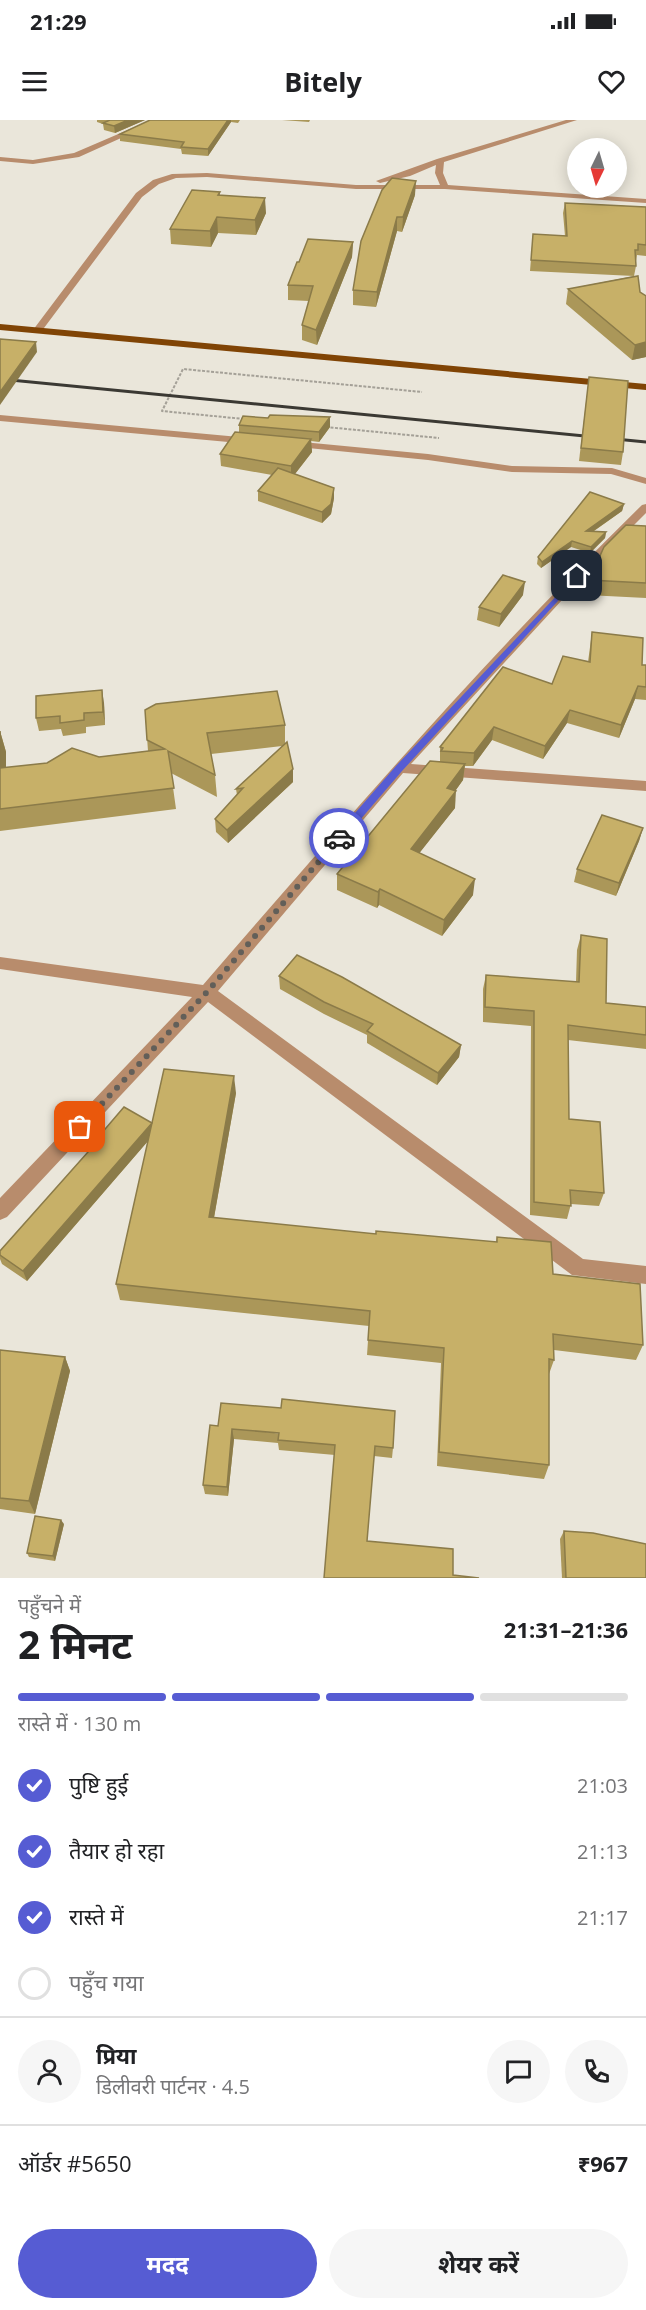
<!DOCTYPE html>
<html lang="hi">
<meta charset="utf-8">
<style>
:root{--surface:#fff;--page:#f6f6f6;--text:#202124;--muted:#757577;--line:#e0e0e0;--accent:#565cd3}
body{margin:0;font-family:"Open Sans","Noto Sans Devanagari",sans-serif;background:var(--page);color:var(--text);height:100vh;display:flex;flex-direction:column;font-size:22px;white-space:nowrap}
*{box-sizing:border-box;margin:0}
p{font-size:20px;color:var(--muted)}
.icon{flex:none;width:33px;height:33px;fill:none;stroke:currentColor;stroke-width:2;stroke-linecap:round;stroke-linejoin:round}
.map{position:relative;height:1458px;overflow:hidden}
.side{display:flex;flex-direction:column;background:var(--surface);flex:1}
.side>*{flex:none}
.needle{width:39px;rotate:185deg}
.controls{position:absolute;left:567px;top:18px;display:grid;gap:12px}
.controls a{display:grid;place-items:center;width:60px;height:60px;border-radius:50%;background:var(--surface);box-shadow:0 3px 15px #0003;font-size:30px}
.pin{position:absolute;display:grid;place-items:center;width:51px;height:51px;color:#fff;margin:-26px;border-radius:12px;box-shadow:0 3px 9px #0006}
.courier{position:absolute;display:grid;place-items:center;width:60px;height:60px;margin:-30px;border:4px solid #565cd3;border-radius:50%;background:#fff;color:#222;box-shadow:0 2px 8px #0007}
.summary em{font-style:normal;font-weight:700}
.summary div{display:flex;flex-direction:column-reverse}
.summary{display:flex;align-items:center;justify-content:space-between;height:102px;padding:0 18px}
h1{font-size:39px;font-weight:700;line-height:45px}
.bar{display:grid;grid-template-columns:repeat(4,1fr);gap:9px 6px;align-content:center;height:72px;padding:0 18px}
.bar i{height:8px;border-radius:4px;background:var(--line)}
.bar .on{background:var(--accent)}
.bar p{grid-column:span 4}
.line{display:flex;align-items:center;gap:15px;padding:0 18px;border-top:2px solid var(--line)}
.line div{flex:1}
.round{display:grid;place-items:center;flex:none;width:63px;height:63px;border-radius:32px;background:var(--page)}
ol{padding:0 18px;list-style:none}
li{display:flex;align-items:center;gap:18px;height:66px}
li p{margin-inline-start:auto}
li .icon{padding:6px;border-radius:50%;background:var(--accent);color:#fff;stroke-width:4}
li:last-child{color:var(--muted)}
li i{width:33px;height:33px;border:3px solid var(--line);border-radius:50%}
.button{display:flex;gap:12px;margin-top:auto;padding:12px 18px}
.button a{flex:1;height:69px;border-radius:36px;background:var(--accent);color:#fff;font-size:24px;font-weight:700;line-height:69px;text-align:center}
.button a+a{background:var(--page);color:var(--text)}
.status{display:flex;justify-content:space-between;align-items:center;height:42px;padding:0 30px;background:var(--surface);direction:ltr}
.status svg{height:16px;fill:currentColor}
header{display:flex;justify-content:space-between;align-items:center;height:78px;padding:0 18px;background:var(--surface);font-size:27px;font-weight:700}
.map>svg:first-child{display:block}
.lines{fill:none;stroke-linecap:round;stroke-linejoin:round}
.path{stroke:#a4a097;stroke-width:2;stroke-dasharray:3 1.5;stroke-linecap:butt}
.minor{fill:#b88c6c;fill-rule:evenodd}
.major{fill:#804405;fill-rule:evenodd}
.rail{stroke:#3b3933;stroke-width:3}
.wall{fill:#ab9759}
.shaded-wall{fill:#8b7b49}
.building{fill:#c7b068;stroke:#8b7b49;stroke-width:1.5}
.route{fill:#565cd3}
.done{stroke:#625f59;stroke-width:6;stroke-dasharray:0 10.8}
</style>
<div class="status"><b>21:29</b><svg viewBox="0 0 49 12"><path d="M0 12V9h3v3zM5 12V6h3v6zM10 12V3h3v9zM15 12V0h3v12zM26 1h20v11H26zM47 4h2v5h-2z"/></svg></div>
<header><svg class="icon" aria-label="menu" viewBox="0 0 24 24"><path d="M4 6h16M4 12h16M4 18h16"/></svg>Bitely<svg class="icon" aria-label="heart" viewBox="0 0 24 24"><path d="M12 20l-8-8c-3-5 5-10 8-4 3-6 11-1 8 4z"/></svg></header>
<div class="map">
<svg width="646" height="1458" viewBox="0 0 646 1458">
<rect width="100%" height="100%" fill="#eae6da"/>
<g class="lines">
<!-- path -->
<g class="path">
<polyline points="244,299 162,291 183,249 422,272"/>
<polyline points="326,307 439,318"/>
</g>
<!-- minor -->
<g class="minor">
<polygon points="151,0 161,0 79,37 33,44 0,41 0,37 33,40 74,33"/>
<polygon points="566,0 577,0 444,42 443,53 448,65 646,79 646,83 445,69 356,69 207,57 176,58 159,64 142,77 41,212 33,210 136,73 153,60 172,54 207,53 356,65 440,65 435,53 436,45 410,56 380,63 376,61 437,39"/>
<polygon points="0,295 250,318 255,321 250,324 0,301"/>
<polygon points="292,321 428,334 512,346 612,348 646,358 646,364 611,354 512,352 428,340 288,326 287,324"/>
<path d="M646,384V393L597,442L411,644L646,661V671L403,653L218,871L583,1139L646,1146V1164L572,1155L208,882L7,1097L0,1100V1078L192,877L0,849V837L203,865C345,701 487,536 642,385Z"/>
</g>
<!-- major -->
<polygon class="major" points="0,204 646,264 646,270 0,210"/>
<!-- rail -->
<polyline class="rail" points="0,259 646,322"/>
</g>
<!-- wall -->
<g class="wall">
<polygon points="97,0 145,0 115,13 104,10 103,4 97,2"/>
<polygon points="150,0 240,0 238,3 231,2 208,36 182,34 181,29 120,21 120,14"/>
<polygon points="282,0 310,0 309,2"/>
<polygon points="220,72 220,75 266,93 256,115 218,113 211,127 171,124 170,109"/>
<polygon points="415,75 402,112 397,111 376,187 353,185 353,170 361,121"/>
<polygon points="565,83 646,87 646,136 637,135 636,141 636,146 634,156 640,172 646,176 646,237 632,240 566,184 568,169 634,156 530,151 533,114 565,116 563,93"/>
<polygon points="353,122 352,137 317,225 302,220 302,205 309,181 288,180 288,165"/>
<polygon points="589,257 623,332 621,345 579,341"/>
<polygon points="239,305 330,307 319,322 311,321 312,332 295,354 334,368 334,378 331,394 322,403 258,381 258,371 272,355 221,346 220,334 239,313"/>
<polygon points="624,384 622,391 594,411 606,412 605,418 590,433 571,427 541,448 537,444 538,437"/>
<polygon points="646,406 646,478 587,475 589,460"/>
<polygon points="523,475 499,507 477,500 479,487"/>
<polygon points="592,512 642,545 646,545 646,580 635,579 619,618 567,603 543,639 492,620 473,646 465,646 463,660 455,671 455,688 419,733 473,775 442,816 379,785 377,788 337,770 337,754 440,642 440,627 552,564 588,542"/>
<polygon points="104,583 105,605 86,607 86,613 63,616 61,609 39,611 36,598"/>
<polygon points="145,590 285,605 285,624 293,649 293,662 228,723 216,712 215,699 237,675 236,669 282,626 211,634 215,655 217,677 171,653 176,689 0,711 0,611 6,632 6,648 148,631"/>
<polygon points="643,708 639,721 616,776 574,762 577,749"/>
<polygon points="581,815 606,883 646,887 646,929 568,920 569,999 604,1073 599,1086 571,1084 567,1099 530,1095 531,906 483,902 483,869 486,855 576,862 577,830"/>
<polygon points="279,856 461,925 459,937 437,965 367,923 367,915 324,894 280,869"/>
<polygon points="236,973 214,1098 376,1114 496,1122 497,1117 553,1154 643,1225 636,1240 554,1230 554,1240 549,1254 549,1345 544,1359 437,1346 441,1243 367,1235 369,1206 120,1180 116,1164 148,1021 27,1161 2,1144 0,1139 0,1131 95,1025 94,1022 152,1003"/>
<polygon points="0,1230 65,1237 70,1251 35,1394 0,1389"/>
<polygon points="218,1306 393,1328 392,1338 374,1336 324,1458 335,1335 279,1330 278,1323 234,1319 228,1376 205,1374 203,1365"/>
<polygon points="64,1404 55,1441 29,1437 27,1433"/>
<polygon points="564,1411 646,1458 562,1458 560,1419"/>
</g>
<!-- shaded-wall -->
<g class="shaded-wall">
<polygon points="128,0 145,0 115,13 114,6"/>
<polygon points="228,0 231,0 231,2 208,36 208,29"/>
<polygon points="416,61 415,75 402,112 403,97"/>
<polygon points="265,78 266,93 256,115 255,100"/>
<polygon points="217,97 218,113 211,127 210,111"/>
<polygon points="397,97 397,111 376,187 377,172"/>
<polygon points="353,122 352,137 317,225 316,210"/>
<polygon points="36,222 37,232 0,285 0,272"/>
<polygon points="646,222 646,237 632,240 635,225"/>
<polygon points="330,297 330,307 319,322 319,312"/>
<polygon points="311,319 312,332 291,359 291,346"/>
<polygon points="334,368 334,378 331,394 322,403 322,392"/>
<polygon points="624,384 622,391 585,417 586,411"/>
<polygon points="606,412 605,418 590,433 591,427"/>
<polygon points="572,421 571,427 541,448 542,442"/>
<polygon points="525,462 523,475 499,507 501,494"/>
<polygon points="638,566 635,579 619,618 621,605"/>
<polygon points="102,570 104,583 105,605 103,592"/>
<polygon points="570,590 567,603 543,639 545,626"/>
<polygon points="494,607 492,620 473,646 474,633"/>
<polygon points="0,611 6,632 6,670 0,648"/>
<polygon points="465,644 463,660 446,684 447,668"/>
<polygon points="293,649 293,662 228,723 227,710"/>
<polygon points="456,671 455,688 410,745 411,729"/>
<polygon points="643,708 639,721 616,776 619,763"/>
<polygon points="475,759 473,775 442,816 444,800"/>
<polygon points="380,769 379,785 377,788 378,772"/>
<polygon points="461,925 459,937 437,965 438,953"/>
<polygon points="234,956 236,973 211,1114 209,1097"/>
<polygon points="152,1003 154,1014 27,1161 23,1151"/>
<polygon points="65,1237 70,1251 35,1394 29,1381"/>
<polygon points="232,1309 234,1319 228,1376 227,1367"/>
<polygon points="61,1400 64,1404 55,1441 53,1436"/>
</g>
<!-- building -->
<g class="building">
<polygon points="110,0 128,0 114,6 103,3"/>
<polygon points="150,0 228,0 208,29 181,27 184,22 120,14"/>
<polygon points="392,58 416,61 403,97 397,97 377,172 353,170 361,121 382,70"/>
<polygon points="192,70 220,72 218,75 265,78 255,100 217,97 210,111 170,109"/>
<polygon points="565,83 646,87 646,125 638,124 638,130 635,130 636,146 531,140 533,114 567,116"/>
<polygon points="308,119 353,122 316,210 302,205 313,166 288,165 297,142 299,142"/>
<polygon points="638,156 640,172 646,176 646,222 635,225 568,169"/>
<polygon points="0,219 36,222 0,272"/>
<polygon points="589,257 628,261 623,332 581,328"/>
<polygon points="270,295 330,297 319,312 239,305 243,296 268,298"/>
<polygon points="235,312 311,319 291,346 220,334"/>
<polygon points="278,348 334,368 331,384 322,392 258,371"/>
<polygon points="590,372 624,384 586,411 606,412 591,427 572,421 542,442 538,437"/>
<polygon points="626,405 646,406 646,463 589,460 604,427"/>
<polygon points="503,455 525,462 501,494 479,487"/>
<polygon points="592,512 643,518 642,545 646,545 646,567 638,566 621,605 570,590 545,626 494,607 474,633 441,631 443,628 440,627 503,547 552,564 563,536 590,542"/>
<polygon points="102,570 103,592 84,593 84,600 60,603 60,596 36,598 36,576"/>
<polygon points="277,571 285,605 207,613 215,655 168,631 174,668 0,689 0,611 0,648 47,643 72,628 99,637 165,629 147,620 145,590 156,584"/>
<polygon points="287,622 293,649 227,710 215,699 243,668 236,669"/>
<polygon points="430,641 465,644 447,668 456,671 411,729 475,759 444,800 380,769 378,772 337,754"/>
<polygon points="602,695 643,708 619,763 577,749"/>
<polygon points="581,815 607,819 606,883 646,887 646,915 568,905 569,999 600,1002 604,1073 570,1070 571,1086 534,1082 534,891 485,887 486,855 579,862"/>
<polygon points="297,835 342,857 461,925 438,953 367,911 373,904 324,882 279,856"/>
<polygon points="164,949 234,956 209,1097 376,1114 376,1111 497,1122 497,1117 551,1122 553,1154 640,1164 643,1225 553,1214 554,1240 549,1239 549,1345 439,1332 444,1228 368,1220 370,1191 116,1164"/>
<polygon points="124,987 152,1003 23,1151 0,1135 0,1131 96,1023 94,1022"/>
<polygon points="0,1230 65,1237 29,1381 0,1378"/>
<polygon points="282,1279 395,1291 393,1328 375,1326 367,1421 453,1429 453,1455 479,1458 324,1458 335,1325 278,1320 279,1313 232,1309 227,1367 203,1365 210,1305 218,1306 221,1283 281,1288"/>
<polygon points="35,1396 61,1400 53,1436 27,1433"/>
<polygon points="564,1411 593,1413 646,1424 646,1458 566,1458"/>
</g>
<!-- route -->
<polygon class="route" points="577,454 581,456 579,458 402,651 342,721 335,721 335,716 396,646"/>
<g class="lines">
<!-- done -->
<polyline class="done" points="80,1007 207,872 339,718"/>
</g>
</svg>
<div class="controls">
<a><svg class="needle" viewBox="-14 -14 28 28"><path d="M0-13l5 13h-10z" fill="#e53935"/><path d="M0 13l5-13h-10z" fill="#757577"/></svg></a>
</div>
<div class="pin" style="left:80px;top:1007px;background:#ea580c"><svg class="icon" aria-label="bag" viewBox="0 0 24 24"><path d="M5 8h14l-1 12H6zM9 8a3 3 0 0 1 6 0"/></svg></div>
<div class="pin" style="left:577px;top:456px;background:#1f2937"><svg class="icon" aria-label="home" viewBox="0 0 24 24"><path d="M3 11l9-7 9 7M6 9v11h12V9"/></svg></div>
<div class="courier" style="left:339px;top:718px"><svg class="icon" aria-label="car" viewBox="0 0 24 24"><path d="M5 17H2v-5l4-1 3-4h7l3 4 3 1v5h-3M9 17h6M6 11h13"/><circle cx="7" cy="17" r="2"/><circle cx="17" cy="17" r="2"/></svg></div>
</div>
<section class="side">
<div class="summary"><div><h1>2 मिनट</h1><p>पहुँचने में</p></div><em>21:31–21:36</em></div>
<div class="bar"><i class="on"></i><i class="on"></i><i class="on"></i><i></i><p>रास्ते में · 130 m</p></div>
<ol>
<li><svg class="icon" aria-label="check" viewBox="0 0 24 24"><path d="M5 12l5 5 9-10"/></svg>पुष्टि हुई<p>21:03</p></li>
<li><svg class="icon" aria-label="check" viewBox="0 0 24 24"><path d="M5 12l5 5 9-10"/></svg>तैयार हो रहा<p>21:13</p></li>
<li><svg class="icon" aria-label="check" viewBox="0 0 24 24"><path d="M5 12l5 5 9-10"/></svg>रास्ते में<p>21:17</p></li>
<li><i></i>पहुँच गया</li>
</ol>
<div class="line" style="height:108px"><a class="round"><svg class="icon" aria-label="person" viewBox="0 0 24 24"><circle cx="12" cy="8" r="4"/><path d="M4 21q1-7 8-7t8 7"/></svg></a><div><b>प्रिया</b><p>डिलीवरी पार्टनर · 4.5</p></div><a class="round"><svg class="icon" aria-label="chat" viewBox="0 0 24 24"><path d="M4 5h16v11H9l-5 4z"/></svg></a><a class="round"><svg class="icon" aria-label="phone" viewBox="0 0 24 24"><path d="M5 4h4l2 5-3 2q2 4 5 5l2-3 5 2v4C11 20 4 13 5 4z"/></svg></a></div>
<div class="line" style="height:78px"><div>ऑर्डर #5650</div><b>₹967</b></div>
<div class="button"><a>मदद</a><a>शेयर करें</a></div>
</section>
